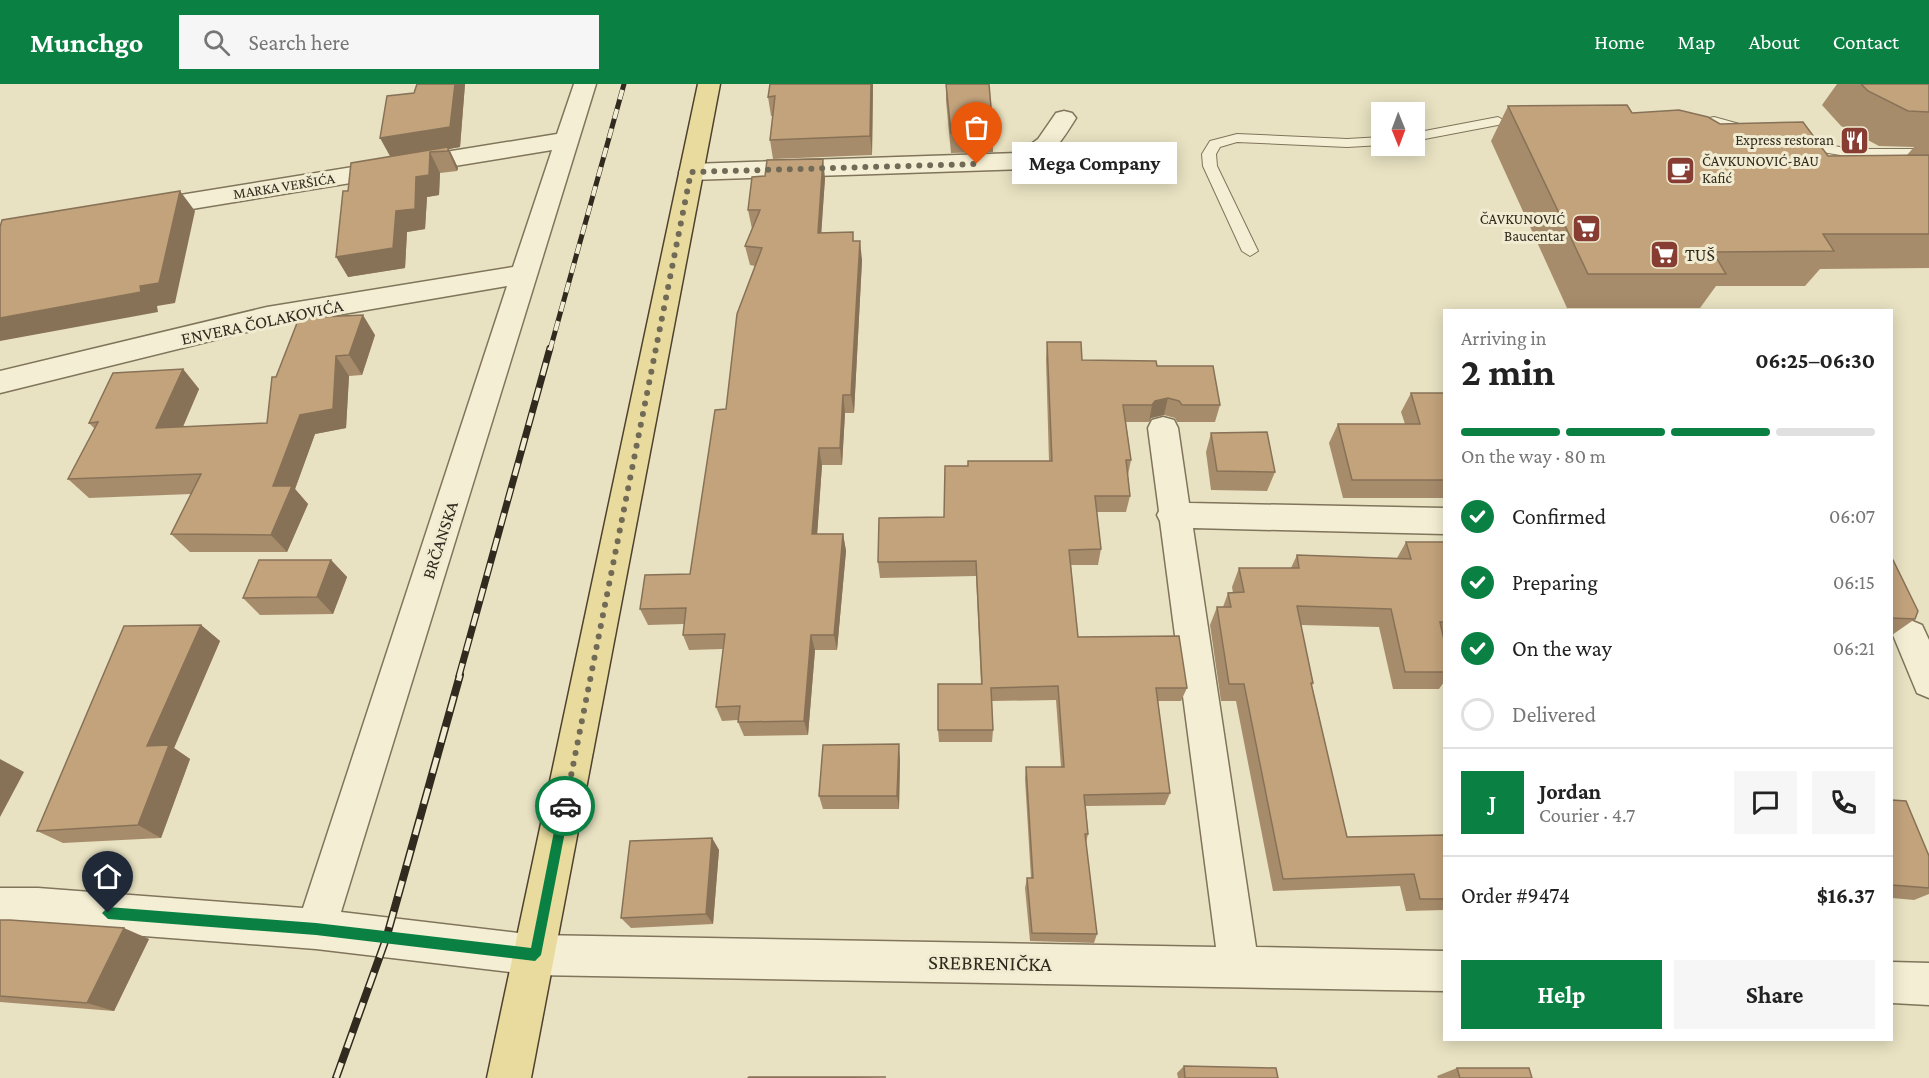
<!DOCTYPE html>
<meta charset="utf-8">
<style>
:root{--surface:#fff;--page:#f6f6f6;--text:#222;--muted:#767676;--line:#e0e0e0;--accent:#0b8043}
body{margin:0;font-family:"Crimson Pro",serif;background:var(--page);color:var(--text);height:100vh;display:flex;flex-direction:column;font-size:22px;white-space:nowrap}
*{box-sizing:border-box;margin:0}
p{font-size:20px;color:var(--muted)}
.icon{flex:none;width:33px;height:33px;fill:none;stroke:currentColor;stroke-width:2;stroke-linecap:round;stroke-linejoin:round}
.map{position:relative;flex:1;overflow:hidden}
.sheet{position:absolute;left:1443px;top:225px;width:450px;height:732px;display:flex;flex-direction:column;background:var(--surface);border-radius:0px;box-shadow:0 3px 15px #0003}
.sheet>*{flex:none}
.needle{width:39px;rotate:179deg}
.buttons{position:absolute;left:1371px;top:18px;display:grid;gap:12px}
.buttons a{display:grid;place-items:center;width:54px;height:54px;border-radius:0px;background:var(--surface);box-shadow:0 3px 15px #0003;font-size:30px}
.pin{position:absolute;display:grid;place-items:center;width:51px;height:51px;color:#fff;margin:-62px -26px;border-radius:50% 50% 50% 0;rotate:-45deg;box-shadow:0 0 6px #0007}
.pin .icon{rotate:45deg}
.courier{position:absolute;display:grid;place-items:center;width:60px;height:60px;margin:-30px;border:4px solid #0b8043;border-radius:50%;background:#fff;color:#222;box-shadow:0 2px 8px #0007}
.bubble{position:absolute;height:42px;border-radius:0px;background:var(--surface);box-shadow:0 3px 15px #0003;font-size:20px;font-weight:700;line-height:42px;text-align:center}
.summary em{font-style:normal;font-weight:700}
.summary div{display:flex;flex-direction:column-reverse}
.summary{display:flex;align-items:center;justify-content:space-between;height:102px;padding:0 18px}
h1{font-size:39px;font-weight:700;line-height:45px}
.bar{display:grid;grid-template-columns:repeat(4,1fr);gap:9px 6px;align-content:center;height:72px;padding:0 18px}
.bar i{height:8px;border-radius:4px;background:var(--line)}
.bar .selected{background:var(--accent)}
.bar p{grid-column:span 4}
.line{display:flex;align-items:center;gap:15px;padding:0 18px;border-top:2px solid var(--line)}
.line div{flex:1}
.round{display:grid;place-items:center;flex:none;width:63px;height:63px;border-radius:0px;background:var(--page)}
ol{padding:0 18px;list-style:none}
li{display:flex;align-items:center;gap:18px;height:66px}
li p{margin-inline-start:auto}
li .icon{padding:6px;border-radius:50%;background:var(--accent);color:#fff;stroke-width:4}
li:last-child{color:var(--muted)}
li i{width:33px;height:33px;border:3px solid var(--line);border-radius:50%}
.primary-button{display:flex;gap:12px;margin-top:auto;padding:12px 18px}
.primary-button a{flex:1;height:69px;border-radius:0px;background:var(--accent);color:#fff;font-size:24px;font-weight:700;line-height:69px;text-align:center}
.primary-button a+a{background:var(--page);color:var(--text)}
header{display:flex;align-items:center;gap:36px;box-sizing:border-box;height:84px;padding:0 30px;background:var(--accent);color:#fff}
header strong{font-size:28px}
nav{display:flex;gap:33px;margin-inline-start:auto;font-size:21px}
.search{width:420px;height:54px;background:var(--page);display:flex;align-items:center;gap:15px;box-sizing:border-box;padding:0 21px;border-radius:0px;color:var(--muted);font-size:22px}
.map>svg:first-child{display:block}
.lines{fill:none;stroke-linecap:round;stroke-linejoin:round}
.lane-casing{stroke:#80745b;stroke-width:2}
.street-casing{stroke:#80745b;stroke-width:3}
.primary-casing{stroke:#4e422f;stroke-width:3}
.lane{fill:#f4efd4;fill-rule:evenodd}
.street{fill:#f4efd4;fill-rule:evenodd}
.primary{fill:#e8db9d;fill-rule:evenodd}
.rail-far2-casing{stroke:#312a1e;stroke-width:5}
.rail-far1-casing{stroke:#312a1e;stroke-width:7}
.rail-casing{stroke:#312a1e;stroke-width:8}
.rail-far2{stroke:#f1ecd1;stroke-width:4;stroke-dasharray:10;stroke-linecap:butt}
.rail-far1{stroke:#f1ecd1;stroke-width:4.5;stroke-dasharray:13;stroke-linecap:butt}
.rail{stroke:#f1ecd1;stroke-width:5;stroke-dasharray:16;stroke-linecap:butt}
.wall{fill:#a78c6b}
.shaded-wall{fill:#887257}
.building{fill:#c2a37c;stroke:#887257;stroke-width:1.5}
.route{fill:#0b8043}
.done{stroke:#716a57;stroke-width:6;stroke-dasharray:0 10.8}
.labels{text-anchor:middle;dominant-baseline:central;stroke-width:6;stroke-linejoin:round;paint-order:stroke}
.far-poi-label{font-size:15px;fill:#312a1e;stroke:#f1ecd1;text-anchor:end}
.far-street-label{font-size:15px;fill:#312a1e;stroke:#f1ecd1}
.poi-label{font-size:18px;fill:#312a1e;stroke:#f1ecd1;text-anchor:start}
.street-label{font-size:18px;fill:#312a1e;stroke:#f1ecd1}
.near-street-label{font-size:21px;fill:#312a1e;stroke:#f1ecd1}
</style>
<header>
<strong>Munchgo</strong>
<div class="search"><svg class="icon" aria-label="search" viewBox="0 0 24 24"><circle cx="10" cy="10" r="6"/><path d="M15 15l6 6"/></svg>Search here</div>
<nav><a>Home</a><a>Map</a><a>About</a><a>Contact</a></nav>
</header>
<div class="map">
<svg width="1929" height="994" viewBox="0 0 1929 994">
<rect width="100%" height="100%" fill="#e8e2c2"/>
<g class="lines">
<defs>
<g id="lane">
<polygon points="1498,33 1505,37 1503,40 1414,57 1414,49"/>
<polygon points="1714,33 1754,44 1756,47 1749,51 1709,40 1707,37 1709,34"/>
<polygon points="1237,50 1347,55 1382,53 1382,61 1347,63 1237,58 1220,63 1216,70 1217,82 1258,167 1250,172 1242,167 1203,82 1202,70 1210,57"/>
<polygon points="1798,56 1852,65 1929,65 1929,73 1852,73 1793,63 1791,60"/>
</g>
<g id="street">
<polygon points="574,0 596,0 341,828 535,851 1216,863 1160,437 1157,431 1159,427 1148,344 1152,336 1163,333 1174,336 1178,344 1189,419 1444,424 1444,450 1193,444 1256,863 1444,867 1444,907 535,891 316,865 38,844 0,844 0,804 38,804 303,824 507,202 267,243 0,309 0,287 267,223 513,183 552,66 143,133 134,131 130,125 134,119 143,117 557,50"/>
<path d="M1064,27L1072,29L1076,34C1061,58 1050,77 1022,85L691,96L682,93L679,88L682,83L691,80L1019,69L1038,55L1056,29Z"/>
<polygon points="1910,536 1922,541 1929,556 1929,614 1917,609 1893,551 1898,541"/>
<polygon points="1892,878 1929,879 1929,921 1892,919"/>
</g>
<polygon id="primary" points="698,0 720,0 531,994 487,994"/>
</defs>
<!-- lane casing -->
<use href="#lane" class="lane-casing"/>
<!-- street casing -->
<use href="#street" class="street-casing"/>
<!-- primary casing -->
<use href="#primary" class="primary-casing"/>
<!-- lane -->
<use href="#lane" class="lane"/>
<!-- street -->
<use href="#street" class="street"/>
<!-- primary -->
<use href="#primary" class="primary"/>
<defs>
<polyline id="rail-far2" points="550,266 624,0"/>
<polyline id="rail-far1" points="459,592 550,264"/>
<polyline id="rail" points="336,994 386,855 460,591"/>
</defs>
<!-- rail-far2 casing -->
<use href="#rail-far2" class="rail-far2-casing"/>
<!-- rail-far1 casing -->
<use href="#rail-far1" class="rail-far1-casing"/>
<!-- rail casing -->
<use href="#rail" class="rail-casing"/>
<!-- rail-far2 -->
<use href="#rail-far2" class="rail-far2"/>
<!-- rail-far1 -->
<use href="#rail-far1" class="rail-far1"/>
<!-- rail -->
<use href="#rail" class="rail"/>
</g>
<!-- wall -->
<g class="wall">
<polygon points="417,0 465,0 460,63 449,65 458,84 457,87 440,89 439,111 427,113 425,145 407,148 405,184 348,193 348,107 390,73"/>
<polygon points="873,0 872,71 773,75 770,56 773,32 771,32 768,13"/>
<polygon points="946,0 993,47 993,68 951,69 946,17"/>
<polygon points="1837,0 1929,0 1929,184 1820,185 1805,202 1716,202 1700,224 1567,224 1491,57 1508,22 1632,29 1720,40 1828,72 1907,71 1914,63 1879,62 1841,42 1822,21"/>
<polygon points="825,94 821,149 854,157 862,176 854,329 845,329 842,381 822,381 817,450 843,450 846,467 837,566 815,566 808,651 744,652 738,638 738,636 722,637 716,623 723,565 689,566 683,551 684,540 648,541 640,525 690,490 726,325 755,182 750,181 745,162 752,145 748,126"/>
<polygon points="375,251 362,291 349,292 346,344 315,350 295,405 308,420 287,468 190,468 171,450 191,410 89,414 68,395 95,345 89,339 183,285 199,305 183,343 267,339 276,293"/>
<polygon points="1047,258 1082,276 1157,282 1220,321 1215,338 1177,338 1175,334 1164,331 1151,334 1149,338 1126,338 1131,376 1128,391 1130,412 1126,428 1097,428 1101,465 1098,481 1071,481 1078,553 1187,604 1181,617 1158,617 1170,709 1165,721 1086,722 1088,750 1086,759 1097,850 1094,859 1030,857 1025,804 1027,794 1031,794 1025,695 1026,683 1061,683 1056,616 992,617 993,646 992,658 939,658 938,646 981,600 976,492 880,494 878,478 944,433 968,382 1049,377 1046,275"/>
<polygon points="1411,309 1444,309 1444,414 1343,414 1329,359 1338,340 1405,340 1401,328"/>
<polygon points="1211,349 1275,388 1267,407 1211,406 1206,368"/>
<polygon points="1406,458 1444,458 1444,598 1439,605 1393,605 1379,543 1301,541 1313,599 1312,602 1347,753 1444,751 1444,826 1406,827 1400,802 1273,807 1236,617 1221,617 1210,541 1217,523 1223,523 1228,509 1233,509 1232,503 1239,484 1291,484 1297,471 1397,474"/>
<polygon points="331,476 347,493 333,530 260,531 243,514"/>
<polygon points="1892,476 1915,535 1892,551"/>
<polygon points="201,541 220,557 174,664 190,675 161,754 63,759 37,747"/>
<polygon points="900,675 899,725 823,725 819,712"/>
<polygon points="1892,716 1929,772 1929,810 1914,816 1892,814"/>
<polygon points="712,754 719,766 713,840 631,844 621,834"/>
<polygon points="0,837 149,855 114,927 0,918"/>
<polygon points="1184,982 1278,994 1178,994 1177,989"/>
<polygon points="1457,984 1532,994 1438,994 1437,992"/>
</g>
<!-- shaded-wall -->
<g class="shaded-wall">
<polygon points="455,0 465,0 460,63 449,65 458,84 457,87 448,67 448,65 391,74 380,54"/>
<polygon points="871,0 873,0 872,71 870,52"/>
<polygon points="430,68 440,89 439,111 427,113 425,145 407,148 405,184 348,193 336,173 396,127"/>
<polygon points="823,75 825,94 820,168 818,149"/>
<polygon points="180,107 195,127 175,219 157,222 158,228 0,257 0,234"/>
<polygon points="860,157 862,176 854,329 851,311"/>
<polygon points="363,231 375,251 362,291 349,271"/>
<polygon points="336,272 349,292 346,344 315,350 295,405 308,420 287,468 271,451 273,402 300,331"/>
<polygon points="183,285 199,305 174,363 156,344"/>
<polygon points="843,311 845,329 842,381 840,364"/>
<polygon points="1168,314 1164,331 1151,334 1149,338 1152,321 1155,317"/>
<polygon points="819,364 822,381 816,467 812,450"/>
<polygon points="843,450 846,467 837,566 834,551"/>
<polygon points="331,476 347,493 333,530 317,513"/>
<polygon points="201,541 220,557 174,664 190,675 161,754 138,741 147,662"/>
<polygon points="811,551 815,566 808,651 804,637"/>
<polygon points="899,660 900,675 899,725 897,712"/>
<polygon points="0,675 24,688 0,733"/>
<polygon points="712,754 719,766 713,840 706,830"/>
<polygon points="124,844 149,855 114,927 87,919"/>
</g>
<!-- building -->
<g class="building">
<polygon points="417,0 455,0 450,43 380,54 387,12 414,9"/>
<polygon points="770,0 871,0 870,52 770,56 775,12 768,13"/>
<polygon points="946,0 989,0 993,47 951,49"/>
<polygon points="1861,0 1929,0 1929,28 1908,27 1868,7"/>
<polygon points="1627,21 1632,29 1679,26 1708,33 1720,40 1803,38 1828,72 1929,71 1929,150 1823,150 1834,167 1713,168 1726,190 1588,190 1508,22"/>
<polygon points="448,63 448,67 430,68 429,91 416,93 415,125 396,127 393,164 336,173 343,107 348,107 351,79"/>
<polygon points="823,75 818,149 853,148 853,157 860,157 851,311 843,311 840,364 819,364 812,450 843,450 834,551 811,551 804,637 738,638 740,622 716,623 725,550 683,551 686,524 640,525 645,491 690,490 715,326 726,325 737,230 762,164 745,162 760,126 748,126 752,93 765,92 767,76"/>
<polygon points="180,107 159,199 140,202 141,208 0,234 0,143 2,136"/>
<polygon points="363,231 349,271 336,272 333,325 300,331 273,402 292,402 271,451 171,450 201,390 68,395 98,338 89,339 113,289 183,285 156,344 267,339 272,293 276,293 299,234"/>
<polygon points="1047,258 1081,258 1082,276 1156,277 1157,282 1213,282 1220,321 1182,321 1179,317 1168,314 1155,317 1152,321 1123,321 1131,376 1126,376 1130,412 1095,412 1101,465 1069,466 1078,553 1179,552 1187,604 1156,604 1170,709 1084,711 1088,750 1085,750 1097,850 1032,849 1027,794 1033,794 1026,683 1064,683 1058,602 991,604 993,646 938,646 938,600 982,600 976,477 878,478 879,434 944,433 945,382 968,382 968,377 1052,377"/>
<polygon points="1411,309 1444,309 1444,396 1352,396 1338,340 1420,340"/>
<polygon points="1267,348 1275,388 1217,387 1211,349"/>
<polygon points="1406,458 1444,458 1444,538 1440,538 1444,556 1444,588 1405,588 1391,525 1297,522 1313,599 1311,599 1347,753 1444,751 1444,815 1420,815 1414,790 1283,795 1244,600 1229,600 1217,523 1231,523 1228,509 1244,508 1239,484 1299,484 1297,471 1411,475"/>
<polygon points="259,476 331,476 317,513 243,514"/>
<polygon points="1892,476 1893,476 1918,527 1915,535 1892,534"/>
<polygon points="201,541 147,662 169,661 138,741 37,747 124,542"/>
<polygon points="899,660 897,712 819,712 823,661"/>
<polygon points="1892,716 1906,717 1929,772 1929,804 1892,801"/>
<polygon points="712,754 706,830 621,834 630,757"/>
<polygon points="0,836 10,836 124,844 87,919 0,912"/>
<polygon points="1184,982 1276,984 1278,994 1185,994"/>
<polygon points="1457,984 1529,984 1532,994 1460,994"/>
<polygon points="749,993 886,993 748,994"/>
</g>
<!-- route -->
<polygon class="route" points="565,717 570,722 541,871 535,877 316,851 108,835 102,829 108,823 316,839 531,864 559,722"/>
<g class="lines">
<!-- done -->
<polyline class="done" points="565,722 691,88 977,80"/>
</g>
<!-- icons -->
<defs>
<symbol id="restaurant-square" viewBox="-11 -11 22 22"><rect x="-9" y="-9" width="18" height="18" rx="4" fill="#883d32" stroke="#f1ecd1"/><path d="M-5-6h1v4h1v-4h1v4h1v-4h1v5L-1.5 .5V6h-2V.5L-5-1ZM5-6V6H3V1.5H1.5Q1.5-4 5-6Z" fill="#fff"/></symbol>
<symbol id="cafe-square" viewBox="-11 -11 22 22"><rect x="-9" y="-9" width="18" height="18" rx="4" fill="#883d32" stroke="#f1ecd1"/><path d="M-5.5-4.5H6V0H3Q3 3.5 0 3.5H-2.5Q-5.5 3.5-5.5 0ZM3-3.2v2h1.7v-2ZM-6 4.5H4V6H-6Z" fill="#fff"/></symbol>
<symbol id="supermarket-square" viewBox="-11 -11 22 22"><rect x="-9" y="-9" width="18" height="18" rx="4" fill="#883d32" stroke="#f1ecd1"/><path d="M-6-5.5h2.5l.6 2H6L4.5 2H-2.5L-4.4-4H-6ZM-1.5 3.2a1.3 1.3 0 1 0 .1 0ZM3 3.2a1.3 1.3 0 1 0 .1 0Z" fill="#fff"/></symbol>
</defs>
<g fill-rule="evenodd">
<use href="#restaurant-square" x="1838" y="40" width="33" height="33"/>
<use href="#cafe-square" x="1664" y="70" width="33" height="33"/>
<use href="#supermarket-square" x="1570" y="128" width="33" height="33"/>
<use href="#supermarket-square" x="1648" y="154" width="33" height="33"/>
</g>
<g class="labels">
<!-- far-poi labels -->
<g class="far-poi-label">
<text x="1834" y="56">Express restoran</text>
<text x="1702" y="77" text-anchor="start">ČAVKUNOVIĆ-BAU<tspan x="1702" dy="17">Kafić</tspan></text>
<text x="1565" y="135">ČAVKUNOVIĆ<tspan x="1565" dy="17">Baucentar</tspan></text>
</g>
<!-- far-street labels -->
<g class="far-street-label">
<text transform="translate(284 102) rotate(-9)">MARKA VERŠIĆA</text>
</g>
<!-- poi labels -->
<g class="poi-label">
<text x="1685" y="171">TUŠ</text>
</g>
<!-- street labels -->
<g class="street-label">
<text transform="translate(262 238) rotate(-12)">ENVERA ČOLAKOVIĆA</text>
<text transform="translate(440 456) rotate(-72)">BRČANSKA</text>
</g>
<!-- near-street labels -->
<g class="near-street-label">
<text transform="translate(990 879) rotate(1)">SREBRENIČKA</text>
</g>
</g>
</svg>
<div class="buttons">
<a><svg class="needle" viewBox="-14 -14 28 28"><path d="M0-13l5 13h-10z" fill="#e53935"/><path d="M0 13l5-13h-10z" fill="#767676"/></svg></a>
</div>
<div class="pin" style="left:977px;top:80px;background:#ea580c"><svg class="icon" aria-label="bag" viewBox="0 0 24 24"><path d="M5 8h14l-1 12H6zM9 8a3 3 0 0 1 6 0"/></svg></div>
<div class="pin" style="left:108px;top:829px;background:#1f2937"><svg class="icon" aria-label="home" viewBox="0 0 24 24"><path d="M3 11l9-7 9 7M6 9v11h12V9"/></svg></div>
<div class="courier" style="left:565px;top:722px"><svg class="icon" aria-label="car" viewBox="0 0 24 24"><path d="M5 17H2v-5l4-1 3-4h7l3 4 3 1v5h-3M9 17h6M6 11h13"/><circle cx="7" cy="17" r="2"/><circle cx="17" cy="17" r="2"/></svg></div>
<div class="bubble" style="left:1012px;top:58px;width:165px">Mega Company</div>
<section class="sheet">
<div class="summary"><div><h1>2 min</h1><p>Arriving in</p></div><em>06:25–06:30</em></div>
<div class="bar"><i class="selected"></i><i class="selected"></i><i class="selected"></i><i></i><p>On the way · 80 m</p></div>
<ol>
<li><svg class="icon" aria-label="check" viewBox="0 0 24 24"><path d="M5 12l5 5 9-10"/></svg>Confirmed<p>06:07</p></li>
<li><svg class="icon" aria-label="check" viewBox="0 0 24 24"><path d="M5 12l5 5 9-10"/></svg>Preparing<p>06:15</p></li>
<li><svg class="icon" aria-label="check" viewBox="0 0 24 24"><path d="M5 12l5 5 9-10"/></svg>On the way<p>06:21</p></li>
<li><i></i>Delivered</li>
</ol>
<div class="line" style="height:108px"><b class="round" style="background:var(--accent);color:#fff">J</b><div><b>Jordan</b><p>Courier · 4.7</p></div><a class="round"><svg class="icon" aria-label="chat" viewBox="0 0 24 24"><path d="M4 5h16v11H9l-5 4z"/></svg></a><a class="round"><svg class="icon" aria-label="phone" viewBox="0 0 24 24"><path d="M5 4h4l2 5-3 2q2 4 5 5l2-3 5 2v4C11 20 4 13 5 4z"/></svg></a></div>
<div class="line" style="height:78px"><div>Order #9474</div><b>$16.37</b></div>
<div class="primary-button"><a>Help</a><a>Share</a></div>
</section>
</div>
